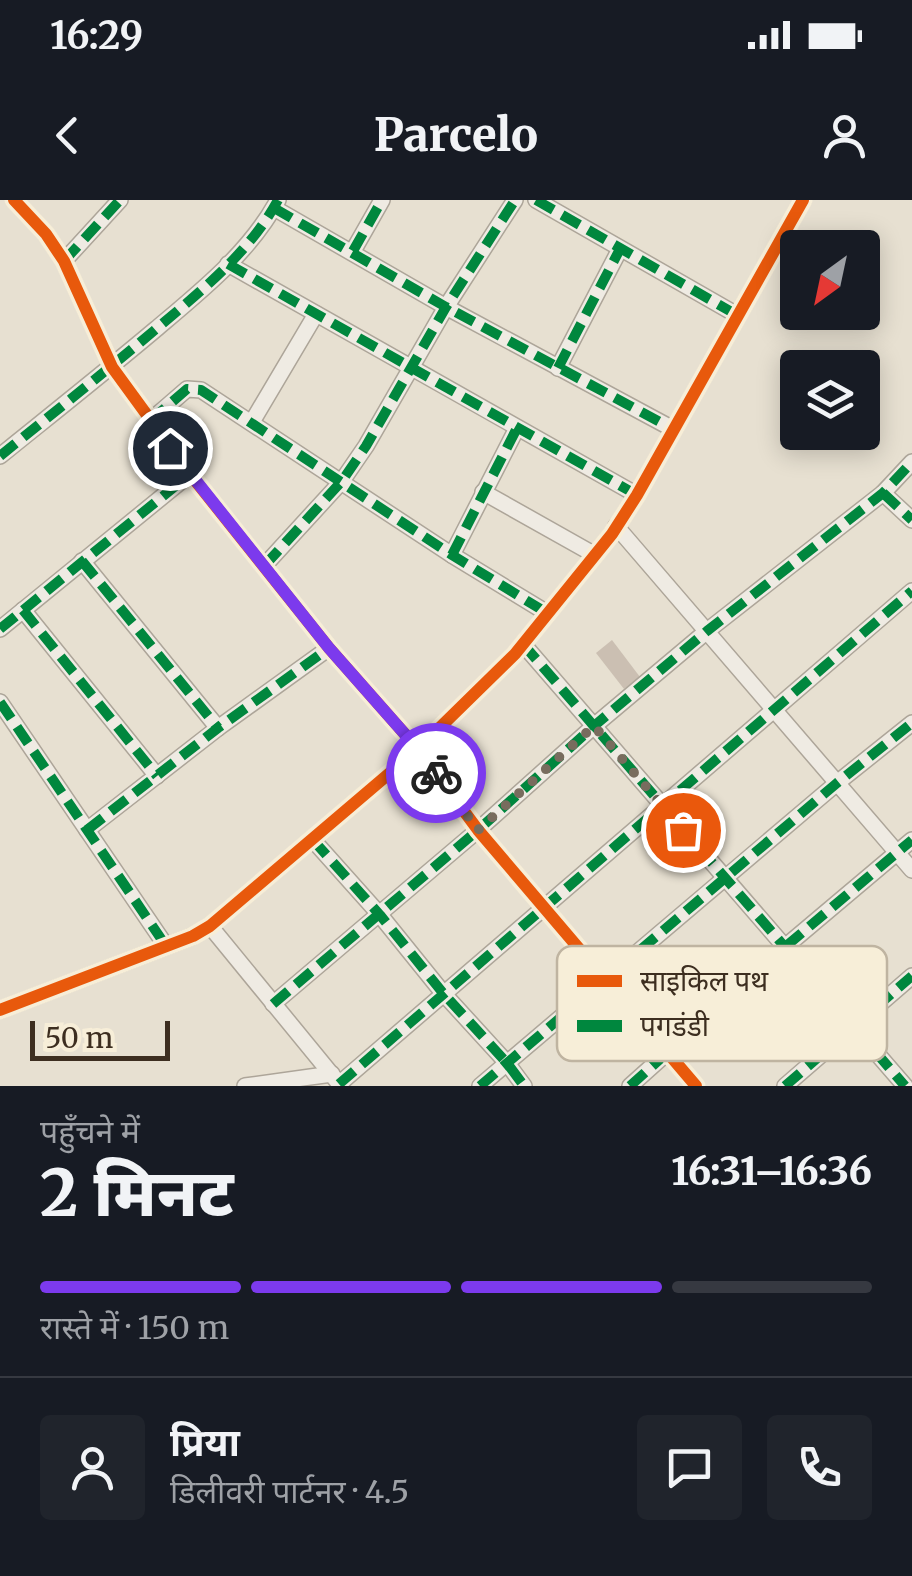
<!DOCTYPE html>
<html lang="hi">
<meta charset="utf-8">
<style>
:root{--surface:#171b24;--page:#20242c;--text:#f1f3f6;--muted:#9ea1a6;--line:#363941;--accent:#7c3aed}
body{margin:0;font-family:Merriweather,"Noto Sans Devanagari",serif;background:var(--page);color:var(--text);height:100vh;display:flex;flex-direction:column;font-size:38px;white-space:nowrap}
*{box-sizing:border-box;margin:0}
p{font-size:32px;color:var(--muted)}
.icon{flex:none;width:55px;height:55px;fill:none;stroke:currentColor;stroke-width:2;stroke-linecap:round;stroke-linejoin:round}
.map{position:relative;height:886px;overflow:hidden}
.drawer{display:flex;flex-direction:column;background:var(--surface);flex:1}
.drawer>*{flex:none}
.needle{width:65px;rotate:213deg}
.tools{position:absolute;left:780px;top:30px;display:grid;gap:20px}
.tools a{display:grid;place-items:center;width:100px;height:100px;border-radius:10px;background:var(--surface);box-shadow:0 5px 25px #0003;font-size:50px}
.scale{position:absolute;left:30px;bottom:25px;width:140px;box-sizing:border-box;padding-left:10px;border:5px solid #3d2e20;border-top:0;font-size:28px;line-height:35px;white-space:nowrap;color:#3d2e20;-webkit-text-stroke:8px #f7eed8;paint-order:stroke}
.pin{position:absolute;display:grid;place-items:center;width:85px;height:85px;color:#fff;margin:-42px;border:5px solid #fff;border-radius:50%;box-shadow:0 2px 10px #0007}
.courier{position:absolute;display:grid;place-items:center;width:100px;height:100px;margin:-50px;border:8px solid #7c3aed;border-radius:50%;background:#fff;color:#222;box-shadow:0 2px 12px #0007}
.headline em{font-style:normal;font-weight:800}
.headline div{display:flex;flex-direction:column-reverse}
.headline{display:flex;align-items:center;justify-content:space-between;height:170px;padding:0 40px}
h1{font-size:65px;font-weight:800;line-height:75px}
.bar{display:grid;grid-template-columns:repeat(4,1fr);gap:15px 10px;align-content:center;height:120px;padding:0 40px}
.bar i{height:12px;border-radius:8px;background:var(--line)}
.bar .selected{background:var(--accent)}
.bar p{grid-column:span 4}
.line{display:flex;align-items:center;gap:25px;padding:0 40px;border-top:2px solid var(--line)}
.line div{flex:1}
.round{display:grid;place-items:center;flex:none;width:105px;height:105px;border-radius:10px;background:var(--page)}
.status{display:flex;justify-content:space-between;align-items:center;height:70px;padding:0 50px;background:var(--surface);direction:ltr}
.status svg{height:28px;fill:currentColor}
header{display:flex;justify-content:space-between;align-items:center;height:130px;padding:0 40px;background:var(--surface);font-size:45px;font-weight:800}
.map>svg:first-child{display:block}
.building{fill:#cbbfb2}
.lines{fill:none;stroke-linecap:round;stroke-linejoin:round}
.minor-casing{stroke:#ada599;stroke-width:18}
.minor{stroke:#efebe3;stroke-width:15}
.quiet{stroke:#00873e;stroke-width:10;stroke-dasharray:20 10;stroke-linecap:butt}
.cycleway-casing{stroke:#f7eed8;stroke-width:19}
.cycleway{stroke:#e8590c;stroke-width:12}
.done{stroke:#786c5e;stroke-width:10;stroke-dasharray:0 18}
.route{stroke:#7c3aed;stroke-width:12}
.key{fill:#f7eed8;stroke:#bfb4a1;stroke-width:2.5}
.key-label{font-size:28px;fill:#3d2e20}
</style>
<div class="status"><b>16:29</b><svg viewBox="0 0 49 12"><path d="M0 12V9h3v3zM5 12V6h3v6zM10 12V3h3v9zM15 12V0h3v12zM26 1h20v11H26zM47 4h2v5h-2z"/></svg></div>
<header><svg class="icon" aria-label="back" viewBox="0 0 24 24"><path d="M15 5l-7 7 7 7"/></svg>Parcelo<svg class="icon" aria-label="person" viewBox="0 0 24 24"><circle cx="12" cy="8" r="4"/><path d="M4 21q1-7 8-7t8 7"/></svg></header>
<div class="map">
<svg width="912" height="886" viewBox="0 0 912 886">
<rect width="100%" height="100%" fill="#e7e0d1"/>
<!-- building -->
<polygon class="building" points="612,440 640,477 624,489 596,453"/>
<g class="lines">
<defs>
<g id="minor">
<polyline points="14,0 46,34 64,61 112,167 190,274 329,448 418,549 478,630 696,886"/>
<polyline points="536,0 737,115"/>
<polyline points="274,8 446,107 673,229"/>
<polyline points="353,51 382,0"/>
<polyline points="64,61 120,0"/>
<polyline points="228,64 637,295"/>
<polyline points="558,168 620,49"/>
<polyline points="150,221 187,189 201,190 452,355 547,413"/>
<polyline points="252,222 316,114"/>
<path d="M0,256C52,214 105,172 156,129C201,91 250,52 278,0"/>
<polyline points="483,292 595,355"/>
<polyline points="883,293 912,320"/>
<polyline points="616,326 912,670"/>
<polyline points="452,355 517,228"/>
<polyline points="82,361 218,528"/>
<polyline points="265,365 342,281 366,246 446,107 515,0"/>
<polyline points="23,410 157,576"/>
<polyline points="0,429 190,274"/>
<polyline points="523,444 905,886"/>
<polyline points="0,502 166,746"/>
<polyline points="87,630 218,528 329,448"/>
<polyline points="313,640 380,715 443,793 507,863 524,886"/>
<polyline points="210,726 341,886"/>
<polyline points="273,804 478,630 594,526 707,431 883,293 912,262"/>
<polyline points="0,810 193,736 210,726 418,549 515,454 612,334 637,295 803,0"/>
<polyline points="339,884 912,391"/>
<polyline points="245,886 332,874"/>
<polyline points="480,886 837,583 912,523"/>
<polyline points="630,886 785,747 912,640"/>
<polyline points="785,886 912,776"/>
</g>
</defs>
<!-- minor casing -->
<use href="#minor" class="minor-casing"/>
<!-- minor -->
<use href="#minor" class="minor"/>
<!-- quiet -->
<g class="quiet">
<polyline points="536,0 737,115"/>
<polyline points="274,8 446,107 673,229"/>
<polyline points="353,51 382,0"/>
<polyline points="64,61 120,0"/>
<polyline points="228,64 637,295"/>
<polyline points="558,168 620,49"/>
<polyline points="150,221 187,189 201,190 452,355 547,413"/>
<path d="M0,256C52,214 105,172 156,129C201,91 250,52 278,0"/>
<polyline points="883,293 912,320"/>
<polyline points="452,355 517,228"/>
<polyline points="82,361 218,528"/>
<polyline points="265,365 342,281 366,246 446,107 515,0"/>
<polyline points="23,410 157,576"/>
<polyline points="0,429 190,274"/>
<polyline points="523,444 905,886"/>
<polyline points="0,502 166,746"/>
<polyline points="87,630 218,528 329,448"/>
<polyline points="313,640 380,715 443,793 507,863 524,886"/>
<polyline points="273,804 478,630 594,526 707,431 883,293 912,262"/>
<polyline points="339,884 912,391"/>
<polyline points="480,886 837,583 912,523"/>
<polyline points="630,886 785,747 912,640"/>
<polyline points="785,886 912,776"/>
</g>
<defs>
<g id="cycleway">
<polyline points="14,0 46,34 64,61 112,167 190,274 329,448 418,549 478,630 696,886"/>
<polyline points="0,810 193,736 210,726 418,549 515,454 612,334 637,295 803,0"/>
</g>
</defs>
<!-- cycleway casing -->
<use href="#cycleway" class="cycleway-casing"/>
<!-- cycleway -->
<use href="#cycleway" class="cycleway"/>
</g>
<g class="lines">
<!-- done -->
<polyline class="done" points="436,573 478,630 594,526 683,630"/>
<!-- route -->
<polyline class="route" points="170,248 329,448 418,549 436,573"/>
</g>
<!-- legend -->
<rect x="557" y="746" width="330" height="115" rx="15" class="key"/>
<rect x="577" y="775" width="45" height="12" fill="#e8590c"/>
<rect x="577" y="820" width="45" height="12" fill="#00873e"/>
<g class="key-label">
<text x="640" y="791">साइकिल पथ</text>
<text x="640" y="836">पगडंडी</text>
</g>
</svg>
<div class="tools">
<a><svg class="needle" viewBox="-14 -14 28 28"><path d="M0-13l5 13h-10z" fill="#e53935"/><path d="M0 13l5-13h-10z" fill="#9ea1a6"/></svg></a>
<a><svg class="icon" aria-label="layers" viewBox="0 0 24 24"><path d="M12 4l9 5-9 5-9-5zM3 14l9 5 9-5"/></svg></a>
</div>
<div class="scale">50 m</div>
<div class="pin" style="left:683px;top:630px;background:#ea580c"><svg class="icon" aria-label="bag" viewBox="0 0 24 24"><path d="M5 8h14l-1 12H6zM9 8a3 3 0 0 1 6 0"/></svg></div>
<div class="pin" style="left:170px;top:248px;background:#1f2937"><svg class="icon" aria-label="home" viewBox="0 0 24 24"><path d="M3 11l9-7 9 7M6 9v11h12V9"/></svg></div>
<div class="courier" style="left:436px;top:573px"><svg class="icon" aria-label="bike" viewBox="0 0 24 24"><circle cx="6" cy="16" r="4"/><circle cx="18" cy="16" r="4"/><path d="M6 16l4-8h5l3 8M10 8l3 8H6M13 5h3"/></svg></div>
</div>
<section class="drawer">
<div class="headline"><div><h1>2 मिनट</h1><p>पहुँचने में</p></div><em>16:31–16:36</em></div>
<div class="bar"><i class="selected"></i><i class="selected"></i><i class="selected"></i><i></i><p>रास्ते में · 150 m</p></div>
<div class="line" style="height:180px"><a class="round"><svg class="icon" aria-label="person" viewBox="0 0 24 24"><circle cx="12" cy="8" r="4"/><path d="M4 21q1-7 8-7t8 7"/></svg></a><div><b>प्रिया</b><p>डिलीवरी पार्टनर · 4.5</p></div><a class="round"><svg class="icon" aria-label="chat" viewBox="0 0 24 24"><path d="M4 5h16v11H9l-5 4z"/></svg></a><a class="round"><svg class="icon" aria-label="phone" viewBox="0 0 24 24"><path d="M5 4h4l2 5-3 2q2 4 5 5l2-3 5 2v4C11 20 4 13 5 4z"/></svg></a></div>
</section>
